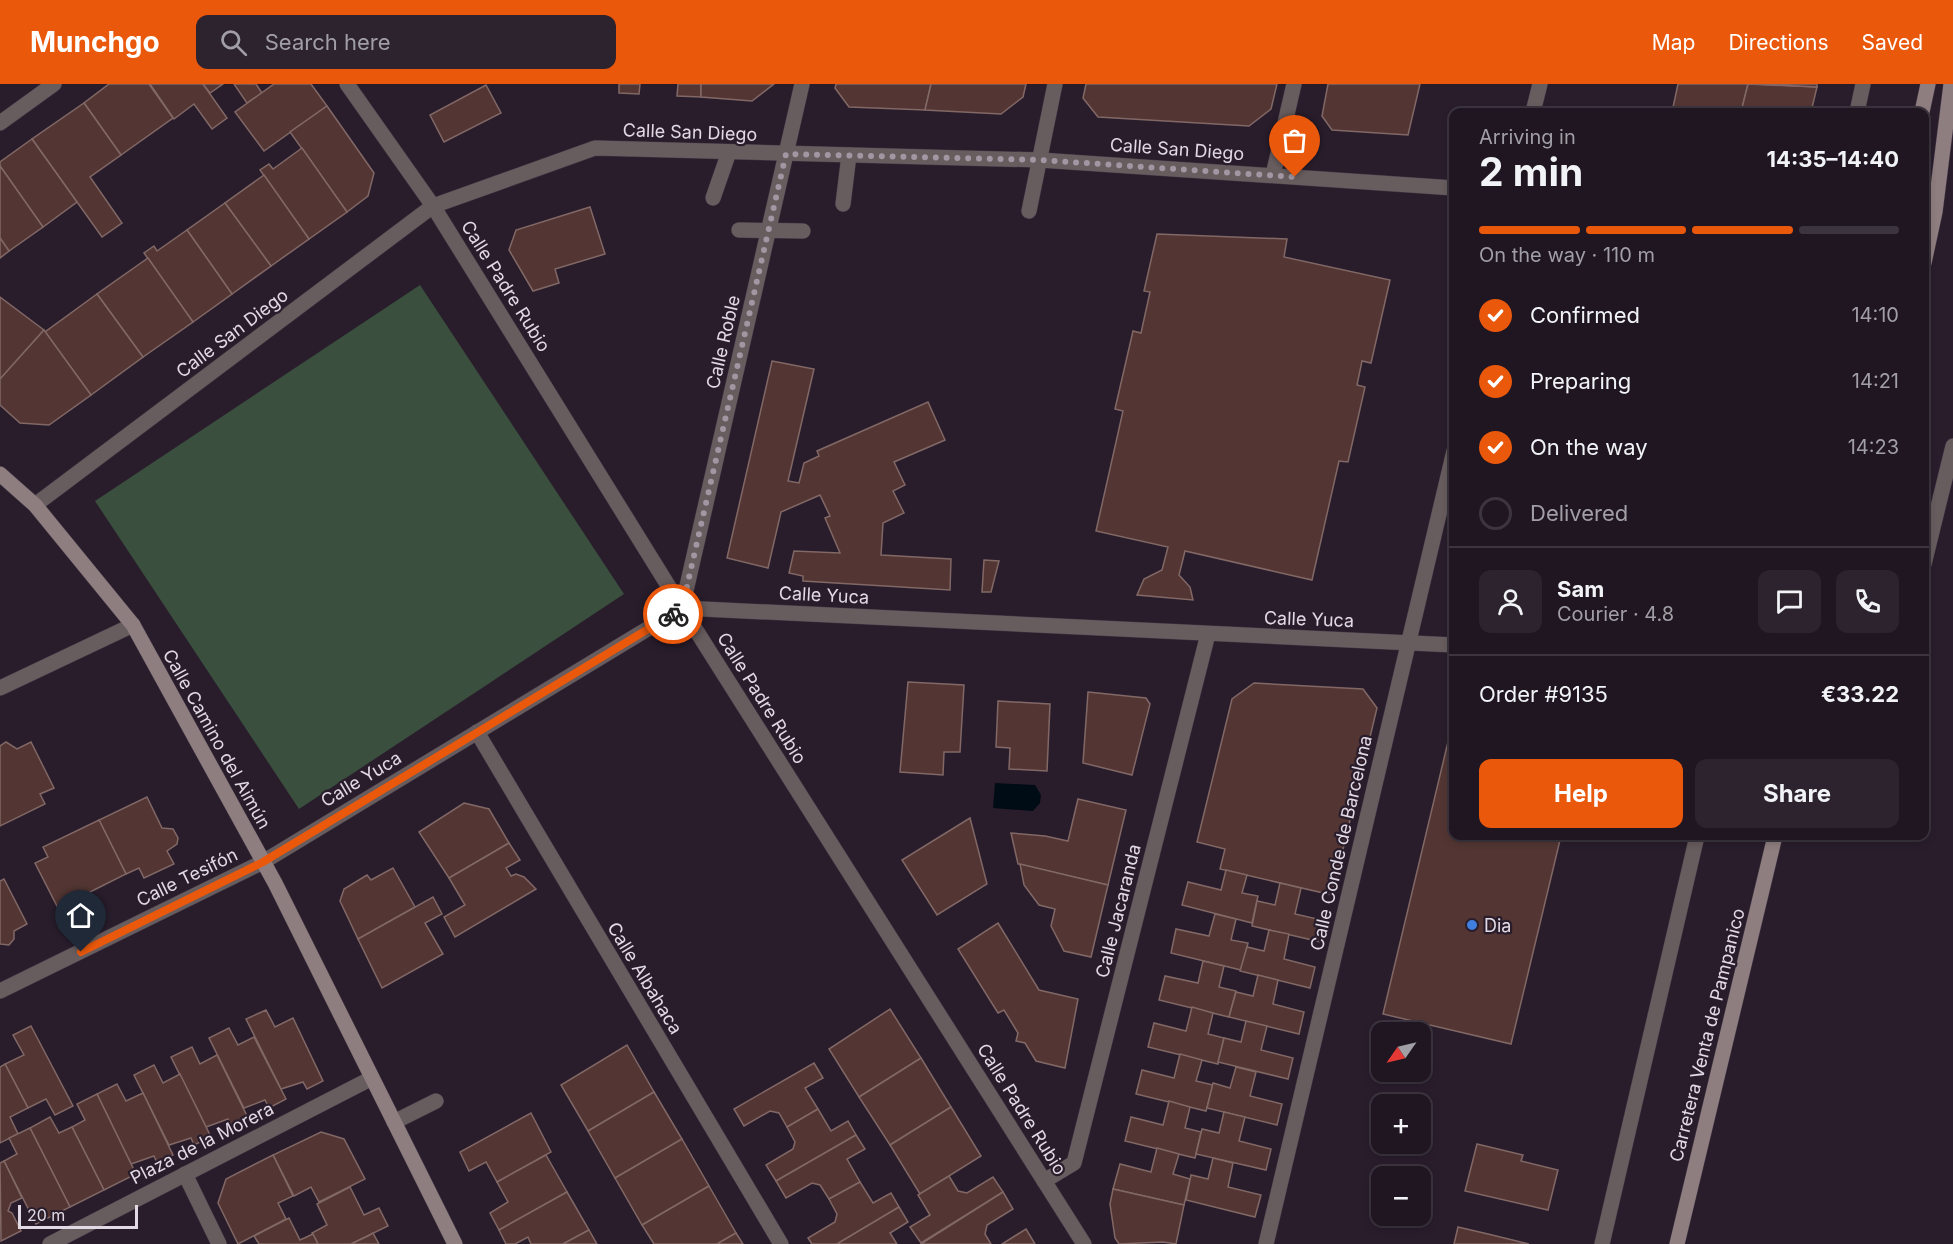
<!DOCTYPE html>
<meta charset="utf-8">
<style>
:root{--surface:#1f1621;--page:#2c232e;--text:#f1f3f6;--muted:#a19fa5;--line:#3c353f;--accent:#ea580c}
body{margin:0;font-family:Inter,sans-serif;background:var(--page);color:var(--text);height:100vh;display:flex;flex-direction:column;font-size:22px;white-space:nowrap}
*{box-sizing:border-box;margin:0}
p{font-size:20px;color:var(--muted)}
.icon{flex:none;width:33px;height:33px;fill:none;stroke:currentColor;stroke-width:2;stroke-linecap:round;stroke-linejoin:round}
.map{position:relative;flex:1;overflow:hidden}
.sheet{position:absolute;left:1449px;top:24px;width:480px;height:732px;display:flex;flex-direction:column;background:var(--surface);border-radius:12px;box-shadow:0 3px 9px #0003,0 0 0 2px var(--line)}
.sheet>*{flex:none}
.needle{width:39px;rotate:236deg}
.controls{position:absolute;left:1371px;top:938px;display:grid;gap:12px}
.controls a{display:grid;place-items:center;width:60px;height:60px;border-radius:12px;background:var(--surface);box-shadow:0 3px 9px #0003,0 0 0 2px var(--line);font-size:30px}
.scale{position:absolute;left:18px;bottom:15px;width:120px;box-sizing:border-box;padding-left:6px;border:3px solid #e1d9e3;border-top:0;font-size:16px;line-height:21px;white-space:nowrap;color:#e1d9e3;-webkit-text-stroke:4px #291d2c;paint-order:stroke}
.pin{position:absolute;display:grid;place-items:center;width:51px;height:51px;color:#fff;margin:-62px -26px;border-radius:50% 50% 50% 0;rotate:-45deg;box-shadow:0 0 6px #0007}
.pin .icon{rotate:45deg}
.courier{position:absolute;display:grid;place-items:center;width:60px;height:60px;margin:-30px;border:4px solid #ea580c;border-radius:50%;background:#fff;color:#222;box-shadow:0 2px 8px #0007}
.summary em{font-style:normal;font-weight:700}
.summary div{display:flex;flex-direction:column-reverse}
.summary{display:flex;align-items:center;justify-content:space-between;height:102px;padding:0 30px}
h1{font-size:39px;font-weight:700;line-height:45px}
.bar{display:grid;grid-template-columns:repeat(4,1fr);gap:9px 6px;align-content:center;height:72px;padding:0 30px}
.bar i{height:8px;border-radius:4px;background:var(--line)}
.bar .selected{background:var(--accent)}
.bar p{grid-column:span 4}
.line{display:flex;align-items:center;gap:15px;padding:0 30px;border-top:2px solid var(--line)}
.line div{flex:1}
.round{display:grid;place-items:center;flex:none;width:63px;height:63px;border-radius:12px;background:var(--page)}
ol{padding:0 30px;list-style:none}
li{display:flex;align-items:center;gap:18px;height:66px}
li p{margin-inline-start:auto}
li .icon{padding:6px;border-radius:50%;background:var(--accent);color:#fff;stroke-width:4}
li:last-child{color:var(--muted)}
li i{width:33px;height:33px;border:3px solid var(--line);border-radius:50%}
.button{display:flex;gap:12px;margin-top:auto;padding:12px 30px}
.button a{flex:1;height:69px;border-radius:12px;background:var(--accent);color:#fff;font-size:24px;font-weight:700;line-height:69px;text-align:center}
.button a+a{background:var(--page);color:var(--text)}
header{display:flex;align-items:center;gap:36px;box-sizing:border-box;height:84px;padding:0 30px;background:var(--accent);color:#fff}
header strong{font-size:28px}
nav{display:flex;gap:33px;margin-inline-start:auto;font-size:21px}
.search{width:420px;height:54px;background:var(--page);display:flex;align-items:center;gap:15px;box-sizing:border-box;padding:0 21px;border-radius:12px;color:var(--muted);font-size:22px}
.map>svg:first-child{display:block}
.green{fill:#3a4f3e}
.water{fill:#000c15}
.building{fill:#533633;stroke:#816866;stroke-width:1.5}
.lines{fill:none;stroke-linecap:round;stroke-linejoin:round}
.street-casing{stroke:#433746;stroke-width:16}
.secondary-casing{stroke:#433746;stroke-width:16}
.street{stroke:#685d5e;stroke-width:15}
.secondary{stroke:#8f7e7f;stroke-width:15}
.done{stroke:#a197a3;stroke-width:6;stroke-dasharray:0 10.8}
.route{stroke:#ea580c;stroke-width:8}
.shop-dot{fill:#3f7fe0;stroke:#291d2c;stroke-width:2}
.labels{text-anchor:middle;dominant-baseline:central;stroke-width:4.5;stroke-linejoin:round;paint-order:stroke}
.street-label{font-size:18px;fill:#e1d9e3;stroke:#291d2c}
.poi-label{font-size:18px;fill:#e1d9e3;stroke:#291d2c;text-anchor:start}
</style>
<header>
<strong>Munchgo</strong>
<div class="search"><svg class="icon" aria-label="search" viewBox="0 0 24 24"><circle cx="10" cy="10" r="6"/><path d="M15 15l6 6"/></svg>Search here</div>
<nav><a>Map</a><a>Directions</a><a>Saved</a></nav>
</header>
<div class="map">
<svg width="1953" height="1160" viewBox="0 0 1953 1160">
<rect width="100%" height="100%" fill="#291d2c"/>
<!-- green -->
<polygon class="green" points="420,201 624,510 299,725 95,417"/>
<!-- water -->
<polygon class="water" points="995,699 1035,701 1041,711 1040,719 1033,727 993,724"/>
<!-- building -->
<g class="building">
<polygon points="109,0 149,0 173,34 121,71 84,19"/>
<polygon points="150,0 203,0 227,34 212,45 194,20 174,35"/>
<polygon points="203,0 223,0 210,9"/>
<polygon points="234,0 256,0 262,9 247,19"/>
<polygon points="274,0 311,0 327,22 264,67 235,28"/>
<polygon points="619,0 640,0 639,10 619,9"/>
<polygon points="678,0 701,0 701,13 677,12"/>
<polygon points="701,0 774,0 752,17 701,13"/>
<polygon points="836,0 931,0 925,26 849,23 835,4"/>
<polygon points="931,0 1026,0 1023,13 1001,30 925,26"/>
<polygon points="1086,0 1277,0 1271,25 1249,42 1098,33 1083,14"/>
<polygon points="1328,0 1420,0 1408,51 1332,46 1322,32"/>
<polygon points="1678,0 1748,0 1741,28 1672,28"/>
<polygon points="1748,0 1817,3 1811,28 1741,28"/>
<polygon points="1755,0 1817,0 1817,3"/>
<polygon points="486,1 501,29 444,58 430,31"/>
<polygon points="84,19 121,71 90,93 122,139 102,153 32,55"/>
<polygon points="327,22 374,89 368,112 347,128 290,48"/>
<polygon points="32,55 77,118 43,143 0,82 0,78"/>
<polygon points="302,64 347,128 309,155 260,86 269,80 273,85"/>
<polygon points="0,82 43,143 9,167 0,154"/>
<polygon points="264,91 309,155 271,182 225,119"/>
<polygon points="225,119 271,182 232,210 187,146"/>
<polygon points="590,123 605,170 555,185 559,199 533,207 509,166 516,146"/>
<polygon points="187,146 232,210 193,238 144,169 154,162 157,167"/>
<polygon points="1157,150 1287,155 1284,173 1390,196 1371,279 1362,277 1357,301 1365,303 1348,378 1339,377 1312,496 1185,467 1179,491 1190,503 1193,516 1137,511 1144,495 1162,486 1168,463 1096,447 1123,327 1115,325 1133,247 1141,249 1150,208 1144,207"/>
<polygon points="0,154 9,167 0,174"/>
<polygon points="148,174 193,238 143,273 97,210"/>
<polygon points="97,210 143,273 91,311 45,248"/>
<polygon points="0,213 44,246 0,295"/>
<polygon points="44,246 91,311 49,341 20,339 0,321 0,295"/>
<polygon points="772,277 814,285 788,397 799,399 804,379 819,372 817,367 928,318 945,356 894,378 905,401 893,407 904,429 883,439 881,471 951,475 950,506 803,497 803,492 789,489 794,467 840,469 825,434 830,432 820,411 781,428 768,484 727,474"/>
<polygon points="984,476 999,477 991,508 982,508"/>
<polygon points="908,598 964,601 960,668 944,668 943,691 900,688"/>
<polygon points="1254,599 1363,605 1377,624 1332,811 1220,785 1225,765 1197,758 1232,615"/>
<polygon points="1088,608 1146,614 1150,620 1132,691 1083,679"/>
<polygon points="998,617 1050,620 1047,687 1009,685 1010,664 996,663"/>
<polygon points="1452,641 1454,752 1561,752 1511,960 1383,930"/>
<polygon points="6,658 17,665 31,658 54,704 40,710 45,720 0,742 0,662"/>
<polygon points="147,713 162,744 173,745 178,754 177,760 167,767 174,780 144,794 139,784 126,790 99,736"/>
<polygon points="1078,715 1126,726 1108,801 1018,780 1011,749 1045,752 1068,757"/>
<polygon points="464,719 489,725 509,759 449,794 419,748"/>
<polygon points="970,734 987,800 937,831 902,776"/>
<polygon points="99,736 126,790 90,808 91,814 86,821 81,823 71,818 58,824 35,779 48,773 43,763"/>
<polygon points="509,759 520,776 506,784 511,792 516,790 524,793 536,805 455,853 444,833 465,821 449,794"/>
<polygon points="1020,780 1108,801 1091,873 1064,867 1051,842 1055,825 1039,821 1024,801"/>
<polygon points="393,784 415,823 358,855 340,817 344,805 367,791 371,796"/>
<polygon points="1226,786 1247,791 1242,809 1258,812 1252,839 1182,821 1188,798 1221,806"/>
<polygon points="4,795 27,840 14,847 14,855 9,861 0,860 0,797"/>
<polygon points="1280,799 1301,804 1295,830 1326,837 1321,858 1252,842 1257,817 1275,821"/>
<polygon points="433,813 442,830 425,839 443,870 382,904 358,855"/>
<polygon points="1215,830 1236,835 1231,856 1248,859 1241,886 1171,869 1176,845 1209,852"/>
<polygon points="998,839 1039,906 1078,915 1065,984 1036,977 1025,959 1016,957 1018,949 1004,926 998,929 958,865"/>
<polygon points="1269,846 1289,850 1284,875 1315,883 1310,904 1240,887 1247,863 1264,867"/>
<polygon points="1203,877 1224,882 1219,903 1236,907 1229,933 1159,916 1165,892 1198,899"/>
<polygon points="1258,891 1278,896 1273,920 1304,928 1299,950 1229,933 1236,908 1253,912"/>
<polygon points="1192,923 1213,929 1208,950 1224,954 1218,980 1148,963 1154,939 1186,947"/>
<polygon points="890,925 921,974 859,1013 829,965"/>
<polygon points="266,926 275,943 293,934 323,997 307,1005 303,998 281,1005 246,935"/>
<polygon points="1246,937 1267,942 1261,966 1293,974 1288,995 1218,978 1224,954 1241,958"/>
<polygon points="31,942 73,1022 55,1031 46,1015 28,1024 5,980 24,971 13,951"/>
<polygon points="229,944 238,961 254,953 286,1015 269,1024 265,1016 244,1024 209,954"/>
<polygon points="627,961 654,1008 588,1047 561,1001"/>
<polygon points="192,963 200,980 217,971 248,1034 232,1042 228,1035 206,1043 171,973"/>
<polygon points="1180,970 1202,976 1196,997 1213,1001 1206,1027 1136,1010 1142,986 1174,994"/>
<polygon points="921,974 951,1023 890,1061 859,1013"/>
<polygon points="814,979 823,994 805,1004 818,1025 787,1043 779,1029 770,1027 744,1042 734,1025"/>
<polygon points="5,980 28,1024 10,1033 18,1050 0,1059 0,983"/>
<polygon points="154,981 163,999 180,990 211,1053 194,1061 191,1054 169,1061 134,991"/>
<polygon points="1236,983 1256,988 1250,1012 1282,1020 1277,1041 1207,1024 1213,999 1230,1004"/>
<polygon points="117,1000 126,1017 143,1009 173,1071 157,1079 154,1072 131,1080 97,1010"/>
<polygon points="654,1008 682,1055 615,1094 588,1047"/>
<polygon points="97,1010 136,1090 104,1106 72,1043 85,1036 77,1020"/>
<polygon points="1169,1017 1190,1023 1185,1044 1201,1048 1195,1074 1125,1057 1131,1033 1163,1041"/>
<polygon points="951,1023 981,1072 920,1110 890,1061"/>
<polygon points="818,1025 831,1047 848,1037 856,1051 776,1097 766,1081 793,1065 795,1058 787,1043"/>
<polygon points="1224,1028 1245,1033 1239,1057 1271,1065 1266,1086 1196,1070 1202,1045 1219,1049"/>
<polygon points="531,1029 551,1068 497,1098 486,1078 469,1087 460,1068"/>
<polygon points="50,1033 59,1049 72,1043 104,1106 70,1123 30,1044"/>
<polygon points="30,1044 70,1123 36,1140 4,1077 17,1070 9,1054"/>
<polygon points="321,1048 344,1055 365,1095 319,1118 311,1103 294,1112 273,1071"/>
<polygon points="856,1051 865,1065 847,1075 860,1098 829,1115 820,1101 812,1099 786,1114 776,1097"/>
<polygon points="682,1055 709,1102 642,1141 615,1094"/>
<polygon points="1477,1060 1523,1071 1521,1077 1558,1086 1548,1126 1465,1107"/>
<polygon points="1157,1064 1179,1070 1173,1090 1190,1095 1184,1121 1113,1105 1120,1080 1151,1088"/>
<polygon points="273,1071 293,1112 278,1119 286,1135 238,1160 218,1119 226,1095"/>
<polygon points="546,1071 567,1108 499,1146 490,1129 508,1118 497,1098"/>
<polygon points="1213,1074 1233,1079 1228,1103 1261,1111 1255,1133 1186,1116 1191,1091 1208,1095"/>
<polygon points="4,1077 22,1114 11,1119 8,1127 12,1129 21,1147 1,1157 0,1079"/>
<polygon points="949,1092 958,1107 967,1109 993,1093 1003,1108 921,1159 910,1143 930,1131 918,1111"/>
<polygon points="860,1098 873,1119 891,1109 899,1123 837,1160 812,1160 808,1154 835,1138 837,1130 829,1115"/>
<polygon points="709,1102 736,1149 717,1160 654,1160 642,1141"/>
<polygon points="350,1103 364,1131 379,1124 388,1142 351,1160 318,1160 312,1149 327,1141 317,1120"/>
<polygon points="1113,1105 1184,1121 1176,1160 1163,1158 1119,1160 1115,1154 1110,1120"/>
<polygon points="567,1108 589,1146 563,1160 531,1160 528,1153 515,1160 506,1160 499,1146"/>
<polygon points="1003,1108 1013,1125 987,1141 985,1150 991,1160 921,1160"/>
<polygon points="899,1123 908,1138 890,1149 897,1160 837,1160"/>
<polygon points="289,1134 300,1156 313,1150 318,1160 259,1160 254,1152"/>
<polygon points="1458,1143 1488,1150 1529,1160 1454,1160"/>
<polygon points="1026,1145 1035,1160 1002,1160"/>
<polygon points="589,1146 597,1160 563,1160"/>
<polygon points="373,1149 379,1160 351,1160 368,1152"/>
<polygon points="736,1149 743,1160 717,1160"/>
</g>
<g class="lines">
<defs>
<g id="street">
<polyline points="347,0 433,122 682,524 1084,1160"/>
<polyline points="1533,28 1540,0"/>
<polyline points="1857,28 1863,0"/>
<polyline points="0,39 54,0"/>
<polyline points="1273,91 1294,0"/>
<polyline points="713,114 729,68"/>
<polyline points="843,120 849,71"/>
<polyline points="1029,127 1055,0"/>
<polyline points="739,146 803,147"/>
<polyline points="35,421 433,122 595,64 1040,76 1454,104"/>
<polyline points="1924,480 1953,362"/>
<polyline points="682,524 802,0"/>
<polyline points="0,604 133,541"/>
<polyline points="477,648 781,1160"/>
<polyline points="0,907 263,778 682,524 1454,561"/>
<polyline points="394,1038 436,1017"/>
<polyline points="185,1090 219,1160"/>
<polyline points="1044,1097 1074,1079 1208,550"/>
<polyline points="50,1160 372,994"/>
<polyline points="1266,1160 1454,367"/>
<polyline points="1602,1160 1697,752"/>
</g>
<g id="secondary">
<polyline points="1922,28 1928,0"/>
<polyline points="1924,179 1935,128 1951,0"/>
<polyline points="0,390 35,421 133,541 275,799 455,1160"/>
<polyline points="1677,1160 1775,752"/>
</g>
</defs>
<!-- street casing -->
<use href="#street" class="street-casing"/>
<!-- secondary casing -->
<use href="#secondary" class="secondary-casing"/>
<!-- street -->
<use href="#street" class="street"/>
<!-- secondary -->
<use href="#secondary" class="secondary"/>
</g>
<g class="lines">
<!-- done -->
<polyline class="done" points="673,530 682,524 786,70 1040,76 1295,93"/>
<!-- route -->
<polyline class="route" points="81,868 263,778 673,530"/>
</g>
<!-- markers -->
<circle class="shop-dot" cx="1472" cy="841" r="6"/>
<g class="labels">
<!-- street labels -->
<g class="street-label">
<text transform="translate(690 48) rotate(2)">Calle San Diego</text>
<text transform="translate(1177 65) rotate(4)">Calle San Diego</text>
<text transform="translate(506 202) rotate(58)">Calle Padre Rubio</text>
<text transform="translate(232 249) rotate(-37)">Calle San Diego</text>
<text transform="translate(723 258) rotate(-77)">Calle Roble</text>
<text transform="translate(824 511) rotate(3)">Calle Yuca</text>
<text transform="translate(1309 535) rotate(2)">Calle Yuca</text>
<text transform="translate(762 614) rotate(58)">Calle Padre Rubio</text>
<text transform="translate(217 655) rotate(61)">Calle Camino del Aimún</text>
<text transform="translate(361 695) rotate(-31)">Calle Yuca</text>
<text transform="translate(1341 759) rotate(-77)">Calle Conde de Barcelona</text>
<text transform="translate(187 793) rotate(-26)">Calle Tesifón</text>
<text transform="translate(1118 827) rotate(-76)">Calle Jacaranda</text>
<text transform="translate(645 894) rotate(59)">Calle Albahaca</text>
<text transform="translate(1707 951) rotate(-76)">Carretera Venta de Pampanico</text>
<text transform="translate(1022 1025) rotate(58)">Calle Padre Rubio</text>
<text transform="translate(202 1059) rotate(-27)">Plaza de la Morera</text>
</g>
<!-- poi labels -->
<g class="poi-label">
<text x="1484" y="841">Dia</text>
</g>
</g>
</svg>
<div class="controls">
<a><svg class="needle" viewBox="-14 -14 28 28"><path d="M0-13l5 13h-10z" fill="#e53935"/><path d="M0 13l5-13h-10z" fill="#a19fa5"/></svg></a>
<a>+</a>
<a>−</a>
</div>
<div class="scale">20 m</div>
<div class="pin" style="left:1295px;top:93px;background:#ea580c"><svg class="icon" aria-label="bag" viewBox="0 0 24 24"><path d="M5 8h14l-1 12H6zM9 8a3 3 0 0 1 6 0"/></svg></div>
<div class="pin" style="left:81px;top:868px;background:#1f2937"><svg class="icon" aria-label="home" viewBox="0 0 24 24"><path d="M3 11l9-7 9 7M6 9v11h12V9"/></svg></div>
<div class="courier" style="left:673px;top:530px"><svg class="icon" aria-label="bike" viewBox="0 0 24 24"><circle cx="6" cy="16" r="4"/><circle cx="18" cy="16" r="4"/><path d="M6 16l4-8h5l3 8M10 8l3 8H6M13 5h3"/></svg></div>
<section class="sheet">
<div class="summary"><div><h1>2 min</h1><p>Arriving in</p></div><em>14:35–14:40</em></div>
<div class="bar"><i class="selected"></i><i class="selected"></i><i class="selected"></i><i></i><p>On the way · 110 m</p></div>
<ol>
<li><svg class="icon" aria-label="check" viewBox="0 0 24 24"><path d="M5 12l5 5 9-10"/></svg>Confirmed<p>14:10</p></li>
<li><svg class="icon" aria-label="check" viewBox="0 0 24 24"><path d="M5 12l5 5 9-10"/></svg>Preparing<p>14:21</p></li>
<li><svg class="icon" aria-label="check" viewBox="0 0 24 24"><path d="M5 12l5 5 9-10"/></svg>On the way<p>14:23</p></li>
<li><i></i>Delivered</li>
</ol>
<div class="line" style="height:108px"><a class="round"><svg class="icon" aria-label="person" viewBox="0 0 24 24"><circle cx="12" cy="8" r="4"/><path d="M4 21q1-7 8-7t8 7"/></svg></a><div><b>Sam</b><p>Courier · 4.8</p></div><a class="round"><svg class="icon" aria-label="chat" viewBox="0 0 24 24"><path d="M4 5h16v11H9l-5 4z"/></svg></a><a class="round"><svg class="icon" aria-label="phone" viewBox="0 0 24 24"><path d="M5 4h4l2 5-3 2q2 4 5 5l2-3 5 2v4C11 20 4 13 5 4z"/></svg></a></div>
<div class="line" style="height:78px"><div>Order #9135</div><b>€33.22</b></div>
<div class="button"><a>Help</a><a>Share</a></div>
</section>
</div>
